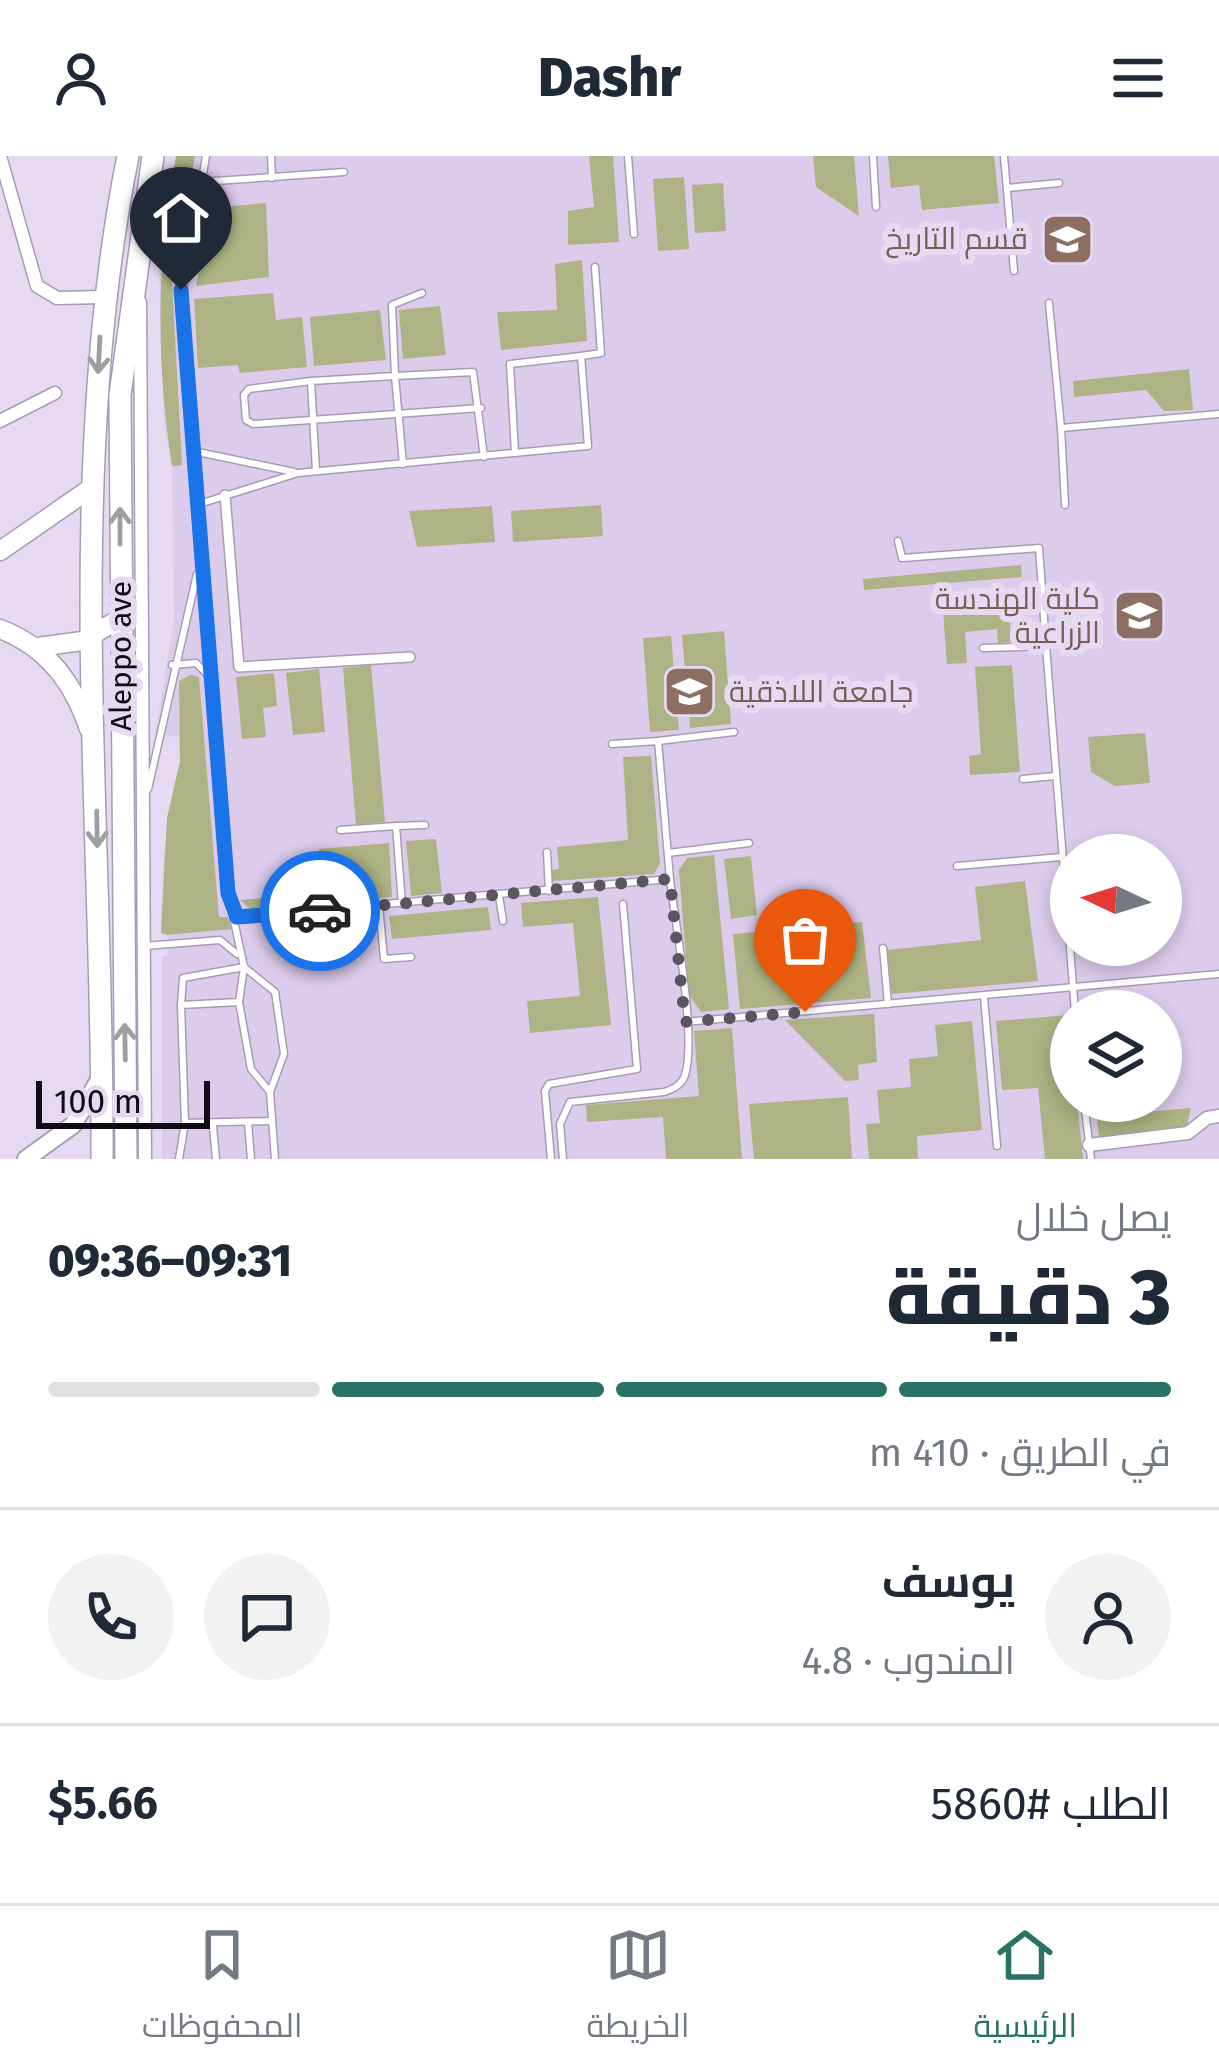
<!DOCTYPE html>
<html lang="ar">
<meta charset="utf-8">
<style>
:root{--surface:#fff;--page:#f2f2f3;--text:#1f2937;--muted:#747a83;--line:#e0e1e3;--accent:#2a7166}
body{margin:0;font-family:"Fira Sans",Cairo,sans-serif;background:var(--page);color:var(--text);direction:rtl;height:100vh;display:flex;flex-direction:column;font-size:45px;white-space:nowrap}
*{box-sizing:border-box;margin:0}
p{font-size:39px;color:var(--muted)}
.icon{flex:none;width:66px;height:66px;fill:none;stroke:currentColor;stroke-width:2;stroke-linecap:round;stroke-linejoin:round}
.map{position:relative;height:1003px;overflow:hidden;direction:ltr}
.drawer{display:flex;flex-direction:column;background:var(--surface);flex:1}
.drawer>*{flex:none}
.needle{width:78px;rotate:274deg}
.buttons{position:absolute;left:1050px;top:678px;display:grid;gap:24px}
.buttons a{display:grid;place-items:center;width:132px;height:132px;border-radius:50%;background:var(--surface);box-shadow:0 6px 18px #0003;font-size:60px}
.scale{position:absolute;left:36px;bottom:30px;width:174px;box-sizing:border-box;padding-left:12px;border:6px solid #100c14;border-top:0;font-size:33px;line-height:42px;white-space:nowrap;color:#100c14;-webkit-text-stroke:9px #e6daf3;paint-order:stroke}
.pin{position:absolute;display:grid;place-items:center;width:102px;height:102px;color:#fff;margin:-123px -51px;border-radius:50% 50% 50% 0;rotate:-45deg;box-shadow:0 0 12px #0007}
.pin .icon{rotate:45deg}
.courier{position:absolute;display:grid;place-items:center;width:120px;height:120px;margin:-60px;border:9px solid #1a73e8;border-radius:50%;background:#fff;color:#222;box-shadow:0 3px 15px #0007}
.overview em{font-style:normal;font-weight:800}
.overview div{display:flex;flex-direction:column-reverse}
.overview{display:flex;align-items:center;justify-content:space-between;height:204px;padding:0 48px}
h1{font-size:78px;font-weight:800;line-height:90px}
.bar{display:grid;grid-template-columns:repeat(4,1fr);gap:18px 12px;align-content:center;height:144px;padding:0 48px}
.bar i{height:15px;border-radius:9px;background:var(--line)}
.bar .selected{background:var(--accent)}
.bar p{grid-column:span 4}
.line{display:flex;align-items:center;gap:30px;padding:0 48px;border-top:3px solid var(--line)}
.line div{flex:1}
.round{display:grid;place-items:center;flex:none;width:126px;height:126px;border-radius:63px;background:var(--page)}
header{display:flex;justify-content:space-between;align-items:center;height:156px;padding:0 48px;background:var(--surface);font-size:54px;font-weight:800}
.tab-bar{display:flex;justify-content:space-around;align-items:center;height:168px;border-top:3px solid var(--line);background:var(--surface);font-size:33px;color:var(--muted)}
.tab-bar a{display:grid;justify-items:center;gap:6px}
.tab-bar .selected{color:var(--accent)}
.map>svg:first-child{display:block}
.built{fill:#dcccec;fill-rule:evenodd}
.green{fill:#adb384}
.lines{fill:none;stroke-linecap:round;stroke-linejoin:round}
.service-casing{stroke:#a79cb4;stroke-width:9}
.pedestrian-casing{stroke:#a79cb4;stroke-width:12}
.minor-casing{stroke:#a79cb4;stroke-width:15}
.tertiary-casing{stroke:#a79cb4;stroke-width:20}
.secondary-casing{stroke:#a79cb4;stroke-width:21}
.primary-casing{stroke:#a79cb4;stroke-width:24}
.service{stroke:#fff;stroke-width:6}
.pedestrian{stroke:#fff;stroke-width:9}
.minor{stroke:#fff;stroke-width:12}
.tertiary{stroke:#fff;stroke-width:16}
.secondary{stroke:#fff;stroke-width:18}
.primary{stroke:#fff;stroke-width:21}
.oneway{stroke:#9f9ea1}
.done{stroke:#5b5462;stroke-width:12;stroke-dasharray:0 21.6}
.route{stroke:#1a73e8;stroke-width:15}
.labels{text-anchor:middle;dominant-baseline:central;stroke-width:12;stroke-linejoin:round;paint-order:stroke}
.education-label{font-size:30px;fill:#785e54;stroke:#e6daf3;text-anchor:end}
.street-label{font-size:30px;fill:#100c14;stroke:#e6daf3}
</style>
<header><svg class="icon" aria-label="menu" viewBox="0 0 24 24"><path d="M4 6h16M4 12h16M4 18h16"/></svg>Dashr<svg class="icon" aria-label="person" viewBox="0 0 24 24"><circle cx="12" cy="8" r="4"/><path d="M4 21q1-7 8-7t8 7"/></svg></header>
<div class="map">
<svg width="1219" height="1003" viewBox="0 0 1219 1003">
<rect width="100%" height="100%" fill="#e6daf3"/>
<!-- built -->
<path class="built" d="M176,0H1219V1003H162V800L168,799L167,777H161L163,703L180,605L179,581L155,578L174,464L172,307L164,269L159,114ZM1071,699H1161V789H1071ZM1071,855H1161V945H1071Z"/>
<!-- green -->
<g class="green">
<path d="M176,0H195L172,125L182,309L172,310C156,205 156,104 176,0Z"/>
<polygon points="589,0 613,0 619,86 568,89 568,55 594,51"/>
<polygon points="813,0 854,0 859,60 816,31"/>
<polygon points="888,0 994,0 999,47 922,54 919,29 891,32"/>
<polygon points="684,21 689,93 658,95 653,23"/>
<polygon points="723,27 726,75 695,77 692,29"/>
<polygon points="266,47 269,121 196,130 211,52"/>
<polygon points="582,104 587,185 501,194 497,156 557,154 555,108"/>
<polygon points="273,137 276,164 302,161 307,211 240,217 238,209 198,212 194,143"/>
<polygon points="440,150 446,199 403,203 399,154"/>
<polygon points="380,154 386,204 314,210 310,161"/>
<polygon points="1189,213 1193,254 1164,255 1146,234 1074,241 1073,225"/>
<polygon points="601,349 603,380 513,386 511,355"/>
<polygon points="492,350 495,386 417,391 409,355"/>
<polygon points="1021,409 1022,421 864,434 863,423"/>
<polygon points="1008,437 1011,486 998,487 997,473 965,476 967,507 947,508 942,441"/>
<polygon points="724,475 731,568 690,572 682,479"/>
<polygon points="671,480 679,574 650,576 643,482"/>
<polygon points="371,509 385,666 356,669 343,512"/>
<polygon points="1012,509 1020,616 970,619 969,600 981,598 975,511"/>
<polygon points="319,513 325,576 293,579 286,517"/>
<polygon points="274,517 277,550 263,552 266,581 242,583 236,521"/>
<polygon points="190,519 199,521 219,761 228,761 231,773 167,779 161,777 167,662 180,605 179,525"/>
<polygon points="1145,577 1150,627 1115,630 1091,616 1088,581"/>
<polygon points="651,600 660,707 654,718 552,725 552,714 559,713 557,691 628,684 623,601"/>
<polygon points="436,683 442,737 411,740 406,685"/>
<polygon points="389,687 392,741 250,753 240,744 322,737 319,693"/>
<polygon points="714,699 729,853 701,856 689,839 679,714 687,702"/>
<polygon points="751,700 757,759 731,763 724,703"/>
<polygon points="1025,725 1038,825 892,838 887,794 981,784 975,731"/>
<polygon points="598,741 611,869 530,877 527,845 580,840 573,767 523,771 521,747"/>
<polygon points="488,751 491,774 392,783 389,760"/>
<polygon points="862,766 871,842 740,853 733,778"/>
<polygon points="874,858 877,906 858,909 859,924 845,925 785,864"/>
<polygon points="1070,859 1071,945 1077,945 1083,1003 1045,1003 1038,932 1002,934 996,865"/>
<polygon points="972,865 982,974 917,980 918,1003 869,1003 866,968 880,967 877,934 911,931 909,903 938,900 935,869"/>
<polygon points="732,872 742,1003 666,1003 663,961 587,966 586,949 699,940 694,875"/>
<polygon points="848,941 852,1003 754,1003 749,948"/>
<polygon points="1191,952 1186,973 1099,983 1097,960"/>
</g>
<g class="lines">
<defs>
<g id="service">
<polyline points="206,0 180,152 228,737 244,811 239,846 251,913 270,936 275,1003"/>
<polyline points="271,0 272,22"/>
<polyline points="628,0 634,78"/>
<polyline points="873,0 876,51"/>
<polyline points="1004,0 1014,115"/>
<polyline points="201,26 344,16"/>
<polyline points="1007,32 1059,27"/>
<polyline points="1049,147 1061,272 1219,258"/>
<polyline points="311,225 249,233 244,239 246,264 253,268 481,252"/>
<polyline points="1061,272 1065,349"/>
<polyline points="193,295 294,316"/>
<polyline points="515,297 510,208 581,200"/>
<polyline points="403,308 395,220 473,216 484,301"/>
<polyline points="316,315 311,225 395,220 392,149 422,137"/>
<polyline points="196,349 298,317 588,290 581,200 601,197 595,111"/>
<polyline points="898,385 902,402 1039,392 1046,490"/>
<polyline points="983,492 1046,490 1075,855"/>
<polyline points="172,509 196,507 209,520"/>
<polyline points="658,585 734,576"/>
<polyline points="612,588 658,585 670,723"/>
<polyline points="1023,623 1055,620"/>
<polyline points="148,633 197,418"/>
<polyline points="340,674 396,670"/>
<polyline points="547,696 549,735"/>
<polyline points="668,697 749,687"/>
<polyline points="957,710 1061,701"/>
<polyline points="499,740 503,765"/>
<polyline points="402,748 396,670 425,669"/>
<polyline points="379,750 384,803 411,801"/>
<path d="M237,761L670,723C675,767 697,881 685,919C682,929 673,933 664,936L570,946L560,968L563,1003"/>
<polyline points="145,790 220,784 237,798"/>
<polyline points="883,792 888,848"/>
<polyline points="984,841 997,990"/>
<polyline points="239,846 181,849 185,967 272,965"/>
<polyline points="181,849 183,822 244,811 275,836 284,898 270,936"/>
<polyline points="685,866 1219,818"/>
<polyline points="1084,945 1091,1003"/>
<polyline points="248,967 251,1003"/>
<polyline points="213,971 216,1003"/>
<polyline points="179,1003 185,967"/>
<polyline points="551,1003 545,935 549,928 637,913 623,748"/>
</g>
<polyline id="pedestrian" points="225,339 239,511 410,501"/>
<g id="minor">
<polyline points="0,0 37,130 57,142 104,141"/>
<polyline points="140,146 145,1003"/>
<polyline points="0,265 55,237"/>
<polyline points="1161,904 1168,904"/>
<polyline points="1089,989 1188,977 1207,962 1219,960"/>
</g>
<polyline id="tertiary" points="26,1003 73,969 99,924"/>
<g id="secondary">
<polyline points="0,395 94,330"/>
<path d="M0,473C47,491 73,526 89,573"/>
<polyline points="38,491 82,485 121,462"/>
</g>
<g id="primary">
<path d="M102,1003C104,674 63,324 128,0"/>
<polyline points="126,1003 120,239 153,0"/>
</g>
</defs>
<!-- service casing -->
<use href="#service" class="service-casing"/>
<!-- pedestrian casing -->
<use href="#pedestrian" class="pedestrian-casing"/>
<!-- minor casing -->
<use href="#minor" class="minor-casing"/>
<!-- tertiary casing -->
<use href="#tertiary" class="tertiary-casing"/>
<!-- secondary casing -->
<use href="#secondary" class="secondary-casing"/>
<!-- primary casing -->
<use href="#primary" class="primary-casing"/>
<!-- service -->
<use href="#service" class="service"/>
<!-- pedestrian -->
<use href="#pedestrian" class="pedestrian"/>
<!-- minor -->
<use href="#minor" class="minor"/>
<!-- tertiary -->
<use href="#tertiary" class="tertiary"/>
<!-- secondary -->
<use href="#secondary" class="secondary"/>
<!-- primary -->
<use href="#primary" class="primary"/>
</g>
<!-- one-way arrows -->
<defs><path id="oneway-shaft" d="M-6 0H5M1.5-3L5.5 0L1.5 3" fill="none" stroke-width="1.6" stroke-linecap="round" stroke-linejoin="round" transform="scale(3)"/></defs>
<g class="oneway">
<use href="#oneway-shaft" transform="translate(99 199) rotate(93)"/>
<use href="#oneway-shaft" transform="translate(120 370) rotate(-90)"/>
<use href="#oneway-shaft" transform="translate(97 673) rotate(89)"/>
<use href="#oneway-shaft" transform="translate(125 886) rotate(-91)"/>
</g>
<g class="lines">
<!-- done -->
<polyline class="done" points="320,755 670,723 685,866 805,856"/>
<!-- route -->
<polyline class="route" points="181,134 228,737 237,761 320,755"/>
</g>
<!-- icons -->
<defs>
<symbol id="university-square" viewBox="-11 -11 22 22"><rect x="-9" y="-9" width="18" height="18" rx="4" fill="#8d6e63" stroke="#e6daf3"/><path d="M0-5L7-2L0 1L-7-2ZM-4 1L0 2.5L4 1V4Q0 6-4 4Z" fill="#fff"/></symbol>
</defs>
<g fill-rule="evenodd">
<use href="#university-square" x="1038" y="54" width="59" height="59"/>
<use href="#university-square" x="1110" y="430" width="59" height="59"/>
<use href="#university-square" x="660" y="506" width="59" height="59"/>
</g>
<g class="labels">
<!-- education labels -->
<g class="education-label">
<text x="1028" y="83">قسم التاريخ</text>
<text x="1100" y="443">كلية الهندسة<tspan x="1100" dy="34">الزراعية</tspan></text>
<text x="729" y="536" text-anchor="start">جامعة اللاذقية</text>
</g>
<!-- street labels -->
<g class="street-label">
<text transform="translate(121 500) rotate(-90)">Aleppo ave</text>
</g>
</g>
</svg>
<div class="buttons">
<a><svg class="needle" viewBox="-14 -14 28 28"><path d="M0-13l5 13h-10z" fill="#e53935"/><path d="M0 13l5-13h-10z" fill="#747a83"/></svg></a>
<a><svg class="icon" aria-label="layers" viewBox="0 0 24 24"><path d="M12 4l9 5-9 5-9-5zM3 14l9 5 9-5"/></svg></a>
</div>
<div class="scale">100 m</div>
<div class="pin" style="left:805px;top:856px;background:#ea580c"><svg class="icon" aria-label="bag" viewBox="0 0 24 24"><path d="M5 8h14l-1 12H6zM9 8a3 3 0 0 1 6 0"/></svg></div>
<div class="pin" style="left:181px;top:134px;background:#1f2937"><svg class="icon" aria-label="home" viewBox="0 0 24 24"><path d="M3 11l9-7 9 7M6 9v11h12V9"/></svg></div>
<div class="courier" style="left:320px;top:755px"><svg class="icon" aria-label="car" viewBox="0 0 24 24"><path d="M5 17H2v-5l4-1 3-4h7l3 4 3 1v5h-3M9 17h6M6 11h13"/><circle cx="7" cy="17" r="2"/><circle cx="17" cy="17" r="2"/></svg></div>
</div>
<section class="drawer">
<div class="overview"><div><h1>3 دقيقة</h1><p>يصل خلال</p></div><em>09:31–09:36</em></div>
<div class="bar"><i class="selected"></i><i class="selected"></i><i class="selected"></i><i></i><p>في الطريق · 410 m</p></div>
<div class="line" style="height:216px"><a class="round"><svg class="icon" aria-label="person" viewBox="0 0 24 24"><circle cx="12" cy="8" r="4"/><path d="M4 21q1-7 8-7t8 7"/></svg></a><div><b>يوسف</b><p>المندوب · 4.8</p></div><a class="round"><svg class="icon" aria-label="chat" viewBox="0 0 24 24"><path d="M4 5h16v11H9l-5 4z"/></svg></a><a class="round"><svg class="icon" aria-label="phone" viewBox="0 0 24 24"><path d="M5 4h4l2 5-3 2q2 4 5 5l2-3 5 2v4C11 20 4 13 5 4z"/></svg></a></div>
<div class="line" style="height:156px"><div>الطلب #5860</div><b>$5.66</b></div>
</section>
<nav class="tab-bar">
<a class="selected"><svg class="icon" aria-label="home" viewBox="0 0 24 24"><path d="M3 11l9-7 9 7M6 9v11h12V9"/></svg>الرئيسية</a>
<a><svg class="icon" aria-label="map" viewBox="0 0 24 24"><path d="M3 6l6-2 6 2 6-2v14l-6 2-6-2-6 2zM9 4v14M15 6v14"/></svg>الخريطة</a>
<a><svg class="icon" aria-label="saved" viewBox="0 0 24 24"><path d="M7 4h10v16l-5-4-5 4z"/></svg>المحفوظات</a>
</nav>
